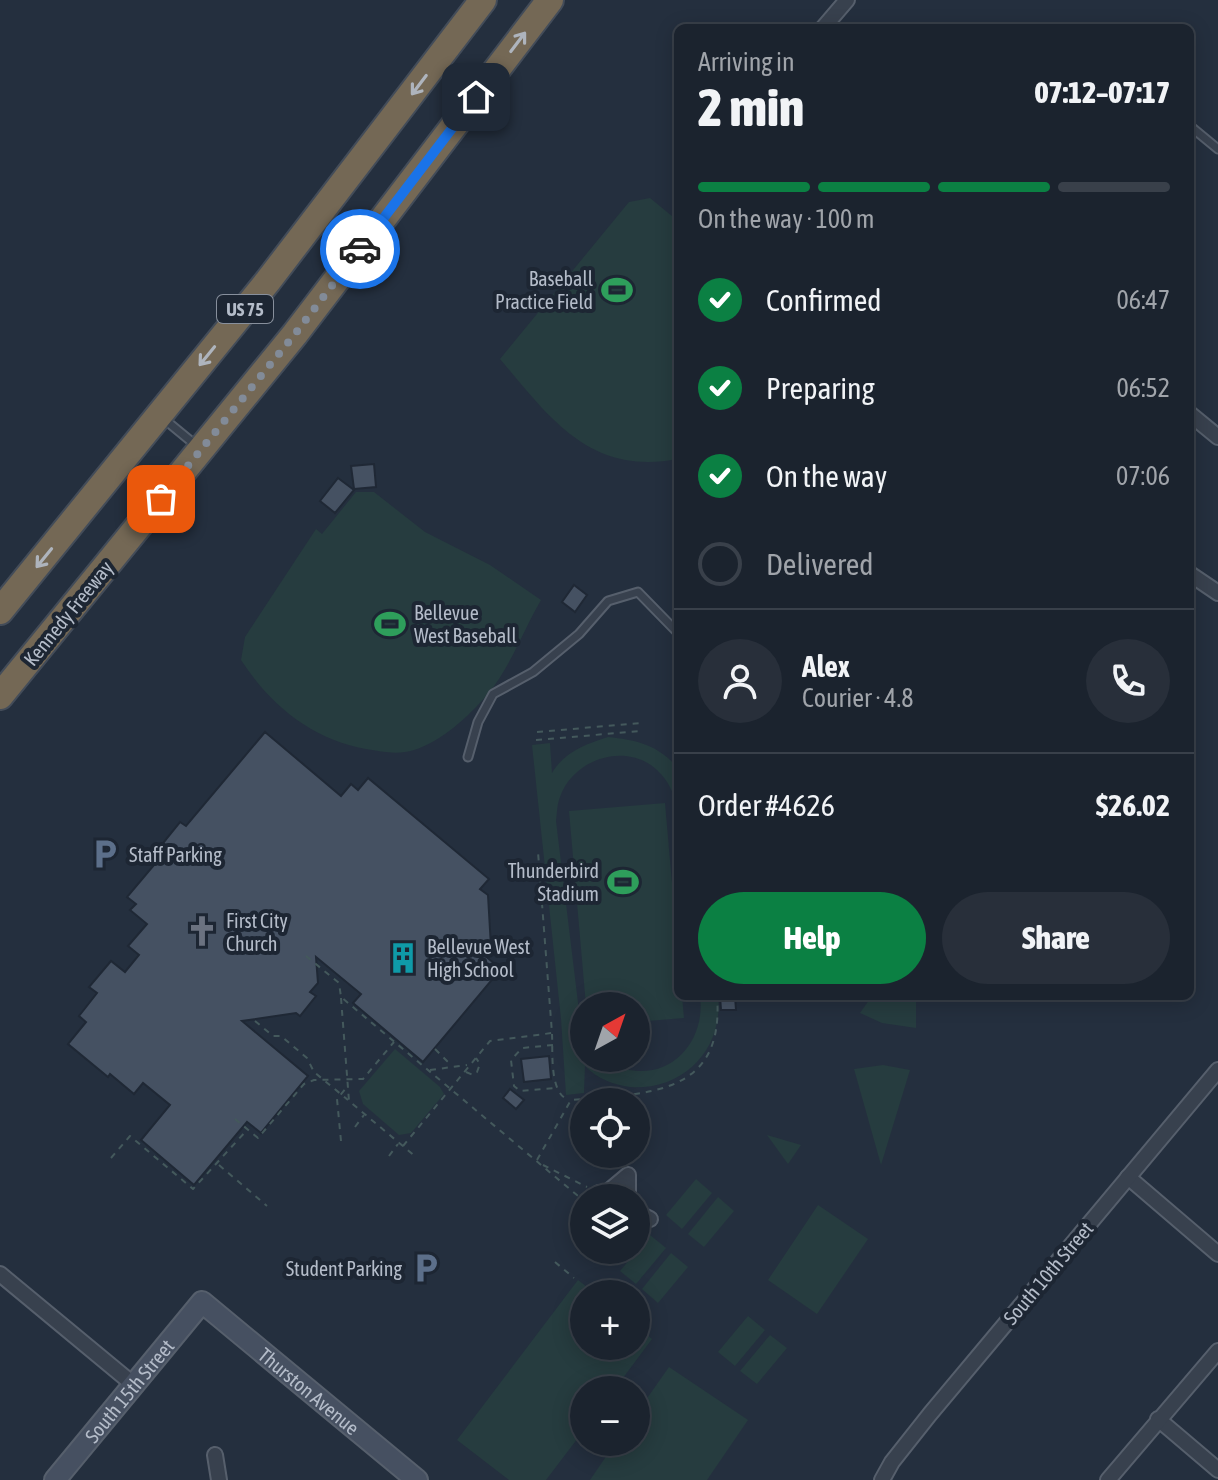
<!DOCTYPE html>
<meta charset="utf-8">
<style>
:root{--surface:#1b232e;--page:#282f3a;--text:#f1f3f6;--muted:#a0a4aa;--line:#39404a;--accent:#0b8043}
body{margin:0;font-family:"Asap Condensed",sans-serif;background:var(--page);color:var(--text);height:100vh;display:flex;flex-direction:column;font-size:30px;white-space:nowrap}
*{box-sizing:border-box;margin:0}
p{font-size:26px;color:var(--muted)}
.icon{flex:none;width:44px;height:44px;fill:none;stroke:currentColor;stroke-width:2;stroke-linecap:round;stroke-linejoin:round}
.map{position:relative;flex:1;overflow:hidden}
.panel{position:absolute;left:674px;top:24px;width:520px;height:976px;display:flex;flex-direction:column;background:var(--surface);border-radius:12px;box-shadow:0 4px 20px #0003,0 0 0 2px var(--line)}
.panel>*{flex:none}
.needle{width:52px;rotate:40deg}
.controls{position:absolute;left:570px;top:992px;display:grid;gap:16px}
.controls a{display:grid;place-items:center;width:80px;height:80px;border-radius:50%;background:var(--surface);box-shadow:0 4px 20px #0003,0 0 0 2px var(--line);font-size:40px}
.pin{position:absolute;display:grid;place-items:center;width:68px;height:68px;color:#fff;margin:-34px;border-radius:16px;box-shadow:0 4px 12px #0006}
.courier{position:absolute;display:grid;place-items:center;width:80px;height:80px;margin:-40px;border:6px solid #1a73e8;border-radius:50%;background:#fff;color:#222;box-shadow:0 2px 10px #0007}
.overview em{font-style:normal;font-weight:800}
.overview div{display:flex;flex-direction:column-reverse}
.overview{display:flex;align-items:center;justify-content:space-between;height:136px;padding:0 24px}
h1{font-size:52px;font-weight:800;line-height:60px}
.bar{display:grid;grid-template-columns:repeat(4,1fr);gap:12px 8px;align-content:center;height:96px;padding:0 24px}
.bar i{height:10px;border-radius:6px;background:var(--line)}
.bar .selected{background:var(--accent)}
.bar p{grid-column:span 4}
.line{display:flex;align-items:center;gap:20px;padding:0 24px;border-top:2px solid var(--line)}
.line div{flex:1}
.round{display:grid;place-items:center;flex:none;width:84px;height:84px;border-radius:42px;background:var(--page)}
ol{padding:0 24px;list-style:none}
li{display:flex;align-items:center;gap:24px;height:88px}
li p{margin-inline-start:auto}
li .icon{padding:8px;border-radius:50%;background:var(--accent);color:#fff;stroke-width:4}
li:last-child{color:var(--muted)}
li i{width:44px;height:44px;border:4px solid var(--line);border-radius:50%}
.action{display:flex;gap:16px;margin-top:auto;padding:16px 24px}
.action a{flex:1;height:92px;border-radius:48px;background:var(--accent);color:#fff;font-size:32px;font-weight:800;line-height:92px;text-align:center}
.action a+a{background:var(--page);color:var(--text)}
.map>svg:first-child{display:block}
.green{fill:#263c3f}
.building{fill:#455162;stroke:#1f2835;stroke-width:2}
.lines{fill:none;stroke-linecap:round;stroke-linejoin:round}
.lane-casing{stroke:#565f6c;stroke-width:11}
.street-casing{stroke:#565f6c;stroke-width:18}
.secondary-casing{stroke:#565f6c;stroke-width:24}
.highway-casing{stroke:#434c59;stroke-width:30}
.path{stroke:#44595c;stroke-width:2;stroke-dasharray:6 6;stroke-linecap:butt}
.lane{stroke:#38414e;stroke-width:7}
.street{stroke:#38414e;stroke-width:14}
.secondary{stroke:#465061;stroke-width:20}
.highway{stroke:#746855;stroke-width:26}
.oneway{stroke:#aeb4bd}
.done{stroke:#828b98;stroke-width:8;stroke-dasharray:0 14.4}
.route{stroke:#1a73e8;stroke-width:10}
.labels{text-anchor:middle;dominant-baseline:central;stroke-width:8;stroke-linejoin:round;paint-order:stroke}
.shield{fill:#1d2633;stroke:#878f9c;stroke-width:2}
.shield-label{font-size:18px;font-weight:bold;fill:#b4bcc9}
.poi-label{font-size:20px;fill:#b4bcc9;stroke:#1d2633;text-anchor:start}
.street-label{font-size:20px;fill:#b4bcc9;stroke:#1d2633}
</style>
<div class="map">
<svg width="1218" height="1480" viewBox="0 0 1218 1480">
<rect width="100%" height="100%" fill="#242f3e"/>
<!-- green -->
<g class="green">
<path d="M650,198L678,221V459C590,476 550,418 500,359L629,202Z"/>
<path d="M356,492H374L425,532L490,565L541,600C523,631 510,668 487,695C468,717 442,741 414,750C398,755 383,752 366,749C312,739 271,706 241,660L245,637L316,529L322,534Z"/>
<path d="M608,737C637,740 658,745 678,768V807C673,793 669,781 657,770C626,741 573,759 560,797C557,804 557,814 556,821L580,1019L584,1031V1058C590,1058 598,1057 603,1058C610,1060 617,1067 625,1069C672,1081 706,1040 700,996H718C724,1049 683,1091 630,1087C614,1085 596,1078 585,1066L584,1093L566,1095L561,1019L532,745L550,743L552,773C564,752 586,744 608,737Z"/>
<polygon points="665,803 678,952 678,996 682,996 684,1018 636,1022 636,1006 586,1006 569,811"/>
<polygon points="872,996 916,996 916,1028 882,1023 860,1013"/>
<polygon points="395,1049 440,1087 444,1094 411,1133 399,1135 363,1104 359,1091"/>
<polygon points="883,1065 910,1070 881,1165 854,1069"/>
<polygon points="767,1135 801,1145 788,1164"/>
<polygon points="696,1179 712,1193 682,1229 666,1215"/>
<polygon points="718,1197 734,1211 704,1247 688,1234"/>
<polygon points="818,1205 868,1239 817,1314 768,1280"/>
<polygon points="650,1235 666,1248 636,1284 620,1271"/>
<polygon points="671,1253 688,1267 658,1303 642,1289"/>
<polygon points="578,1280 596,1294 584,1294 584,1346 636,1346 636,1326 652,1339 614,1390 584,1390 584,1430 546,1480 509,1480 457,1440"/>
<polygon points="748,1316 765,1330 735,1366 718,1352"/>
<polygon points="770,1335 787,1348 757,1384 740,1371"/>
<polygon points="669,1367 748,1420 707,1480 590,1480 616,1442 636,1442 636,1414"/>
</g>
<!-- building -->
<g class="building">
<polygon points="374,464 376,487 354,489 351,466"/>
<polygon points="338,478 354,490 335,513 320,501"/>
<polygon points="574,585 587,595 575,612 562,602"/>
<polygon points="265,732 341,796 351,784 358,790 368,778 489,879 480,889 488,895 491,947 484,955 501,969 423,1062 353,1003 361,994 316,957 318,983 310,992 316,996 300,1016 296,1013 242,1021 308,1076 261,1133 247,1122 194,1185 141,1140 170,1105 143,1083 134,1094 110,1074 108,1077 68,1044 86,1022 79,1016 97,993 89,987 111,961 125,972 139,955 128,946 147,924 130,910 136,904 127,897 165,852 159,848 180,822 186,826"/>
<polygon points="720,996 735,996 736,1010 721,1010"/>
<polygon points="549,1056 551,1079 524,1082 521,1059"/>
<polygon points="510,1089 524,1100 516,1109 503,1098"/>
</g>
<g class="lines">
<defs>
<g id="lane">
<polyline points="1190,126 1218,149"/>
<polyline points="164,419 198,447"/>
<polyline points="468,757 478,722 493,694 533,672 579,634 608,601 638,592 678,633"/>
</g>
<g id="street">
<polyline points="823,28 847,0"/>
<polyline points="1190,414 1218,437"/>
<polyline points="1190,574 1218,593"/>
<polyline points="1128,1177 1218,1254"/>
<polyline points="599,1193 603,1196 628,1175 628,1198"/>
<polyline points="636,1212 650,1219"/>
<polyline points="0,1274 134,1385"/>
<polyline points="1158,1419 1218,1470"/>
<polyline points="215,1455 219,1480"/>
<polyline points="882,1480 892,1462 930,1414 1218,1070"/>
<polyline points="1108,1480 1218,1351"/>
</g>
<g id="secondary">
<path id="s1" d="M55,1480L202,1302L417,1480"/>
</g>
<g id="highway">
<polyline points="0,611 268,281 483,0"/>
<polyline points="0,696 295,334 550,0"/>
</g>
</defs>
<!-- lane casing -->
<use href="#lane" class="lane-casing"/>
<!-- street casing -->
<use href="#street" class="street-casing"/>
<!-- secondary casing -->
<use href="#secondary" class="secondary-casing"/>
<!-- highway casing -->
<use href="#highway" class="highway-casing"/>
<!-- path -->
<g class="path">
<polyline points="537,732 641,723"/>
<polyline points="536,740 641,731"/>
<polyline points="306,956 339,983 341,997 584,1201"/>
<polyline points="341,998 349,1101 416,1157"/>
<polyline points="255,1021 273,1036 281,1036 307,1058 314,1072 348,1100"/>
<path d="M552,1034C553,1052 549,1094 569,1100"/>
<polyline points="553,1045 522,1048 511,1060 514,1086 520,1091 556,1088"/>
<polyline points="435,1049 451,1065"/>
<polyline points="430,1070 467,1065"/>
<polyline points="466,1072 473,1075 477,1072 480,1064 476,1058"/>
<polyline points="235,1119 258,1138 304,1084 314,1080 363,1079 394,1042"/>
<polyline points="355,1127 364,1115"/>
<polyline points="341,1141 337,1099 347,1087"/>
<polyline points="403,1146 490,1041 552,1033 538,852"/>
<polyline points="389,1156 398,1144"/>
<polyline points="111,1158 130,1136 193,1189 247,1130"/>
<path d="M537,1160L571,1100C645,1093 725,1098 717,996"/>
<polyline points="219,1165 267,1206"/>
<polyline points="543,1165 587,1187"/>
<polyline points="555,1262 574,1278"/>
</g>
<!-- lane -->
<use href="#lane" class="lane"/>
<!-- street -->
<use href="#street" class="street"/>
<!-- secondary -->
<use href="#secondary" class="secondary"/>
<!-- highway -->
<use href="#highway" class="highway"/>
</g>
<!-- one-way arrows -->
<defs><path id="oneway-shaft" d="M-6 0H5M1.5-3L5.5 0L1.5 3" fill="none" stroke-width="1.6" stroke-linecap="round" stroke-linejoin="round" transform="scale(2)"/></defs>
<g class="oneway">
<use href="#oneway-shaft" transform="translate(518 42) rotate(-53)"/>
<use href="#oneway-shaft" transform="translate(419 85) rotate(127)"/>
<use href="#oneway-shaft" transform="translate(207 356) rotate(129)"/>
<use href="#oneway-shaft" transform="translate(44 558) rotate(129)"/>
</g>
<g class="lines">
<!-- done -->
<polyline class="done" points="161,499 295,334 360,249"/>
<!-- route -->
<polyline class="route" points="360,249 476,97"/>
</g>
<!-- icons -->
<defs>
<symbol id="stadium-bare" viewBox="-9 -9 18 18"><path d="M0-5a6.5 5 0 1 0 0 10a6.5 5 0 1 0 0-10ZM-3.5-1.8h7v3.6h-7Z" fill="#2e9e5b" stroke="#1d2633" stroke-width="2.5" paint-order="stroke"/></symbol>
<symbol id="parking-bare" viewBox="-9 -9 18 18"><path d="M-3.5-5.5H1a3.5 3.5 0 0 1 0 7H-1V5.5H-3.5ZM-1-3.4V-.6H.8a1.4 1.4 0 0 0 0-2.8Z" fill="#5c6f8a" stroke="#1d2633" stroke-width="2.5" paint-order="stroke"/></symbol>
<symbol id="church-bare" viewBox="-9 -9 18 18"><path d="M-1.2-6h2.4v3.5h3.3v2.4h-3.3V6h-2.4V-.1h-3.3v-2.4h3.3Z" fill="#6b7280" stroke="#1d2633" stroke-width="2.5" paint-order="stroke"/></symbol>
<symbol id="building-bare" viewBox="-9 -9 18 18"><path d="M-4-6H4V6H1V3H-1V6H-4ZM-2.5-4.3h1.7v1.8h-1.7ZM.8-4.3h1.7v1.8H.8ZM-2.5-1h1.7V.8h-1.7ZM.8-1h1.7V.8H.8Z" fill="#0f9aa8" stroke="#1d2633" stroke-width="2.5" paint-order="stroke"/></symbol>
</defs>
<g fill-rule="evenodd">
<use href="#stadium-bare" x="595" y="268" width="44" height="44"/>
<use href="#stadium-bare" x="368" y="602" width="44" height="44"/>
<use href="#parking-bare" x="83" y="832" width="44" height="44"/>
<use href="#stadium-bare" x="601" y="860" width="44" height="44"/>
<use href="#church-bare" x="180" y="909" width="44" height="44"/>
<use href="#building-bare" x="381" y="936" width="44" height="44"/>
<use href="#parking-bare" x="404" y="1246" width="44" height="44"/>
</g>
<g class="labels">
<!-- shield labels -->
<rect class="shield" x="217" y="295" width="56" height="28" rx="6"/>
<g class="shield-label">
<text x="245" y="309">US 75</text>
</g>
<!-- poi labels -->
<g class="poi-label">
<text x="593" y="278" text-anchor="end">Baseball<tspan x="593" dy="23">Practice Field</tspan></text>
<text x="414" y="612">Bellevue<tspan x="414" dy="23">West Baseball</tspan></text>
<text x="129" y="854">Staff Parking</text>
<text x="599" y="870" text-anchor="end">Thunderbird<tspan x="599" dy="23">Stadium</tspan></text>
<text x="226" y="920">First City<tspan x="226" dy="23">Church</tspan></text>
<text x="427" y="946">Bellevue West<tspan x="427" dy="23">High School</tspan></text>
<text x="402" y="1268" text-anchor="end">Student Parking</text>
</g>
<!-- street labels -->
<g class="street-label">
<text transform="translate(68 613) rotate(-51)">Kennedy Freeway</text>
<text transform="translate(1048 1273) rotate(-50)">South 10th Street</text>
<text stroke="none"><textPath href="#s1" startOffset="116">South 15th Street</textPath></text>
<text stroke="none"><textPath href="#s1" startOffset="370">Thurston Avenue</textPath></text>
</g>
</g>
</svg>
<div class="controls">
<a><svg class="needle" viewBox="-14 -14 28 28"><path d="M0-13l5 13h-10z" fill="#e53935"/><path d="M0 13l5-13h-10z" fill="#a0a4aa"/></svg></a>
<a><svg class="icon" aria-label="locate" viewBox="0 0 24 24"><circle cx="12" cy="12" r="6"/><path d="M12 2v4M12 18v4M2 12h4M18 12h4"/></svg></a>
<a><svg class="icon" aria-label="layers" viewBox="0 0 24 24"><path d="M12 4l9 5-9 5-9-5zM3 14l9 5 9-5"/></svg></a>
<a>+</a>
<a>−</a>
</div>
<div class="pin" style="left:161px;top:499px;background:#ea580c"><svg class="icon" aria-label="bag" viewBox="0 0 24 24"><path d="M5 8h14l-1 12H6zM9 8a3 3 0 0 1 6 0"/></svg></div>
<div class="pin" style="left:476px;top:97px;background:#1f2937"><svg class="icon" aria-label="home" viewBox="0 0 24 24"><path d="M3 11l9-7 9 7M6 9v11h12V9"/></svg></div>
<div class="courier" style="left:360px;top:249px"><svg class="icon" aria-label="car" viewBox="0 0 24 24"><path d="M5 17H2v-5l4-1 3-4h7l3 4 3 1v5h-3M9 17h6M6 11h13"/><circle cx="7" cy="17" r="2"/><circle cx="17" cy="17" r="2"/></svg></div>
<section class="panel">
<div class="overview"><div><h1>2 min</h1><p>Arriving in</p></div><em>07:12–07:17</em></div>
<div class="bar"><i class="selected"></i><i class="selected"></i><i class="selected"></i><i></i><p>On the way · 100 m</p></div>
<ol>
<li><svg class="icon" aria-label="check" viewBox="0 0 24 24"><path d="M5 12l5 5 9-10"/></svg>Confirmed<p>06:47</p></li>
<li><svg class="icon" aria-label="check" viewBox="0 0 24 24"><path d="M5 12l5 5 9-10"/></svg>Preparing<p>06:52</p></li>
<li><svg class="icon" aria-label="check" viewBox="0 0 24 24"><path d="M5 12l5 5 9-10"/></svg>On the way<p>07:06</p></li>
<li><i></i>Delivered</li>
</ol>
<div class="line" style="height:144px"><a class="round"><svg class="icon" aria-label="person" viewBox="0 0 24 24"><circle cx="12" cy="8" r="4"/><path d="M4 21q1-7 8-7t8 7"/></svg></a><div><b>Alex</b><p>Courier · 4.8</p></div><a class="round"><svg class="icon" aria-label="phone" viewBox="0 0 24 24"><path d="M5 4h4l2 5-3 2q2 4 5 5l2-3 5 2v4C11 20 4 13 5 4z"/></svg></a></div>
<div class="line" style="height:104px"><div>Order #4626</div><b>$26.02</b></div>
<div class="action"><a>Help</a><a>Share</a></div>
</section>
</div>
